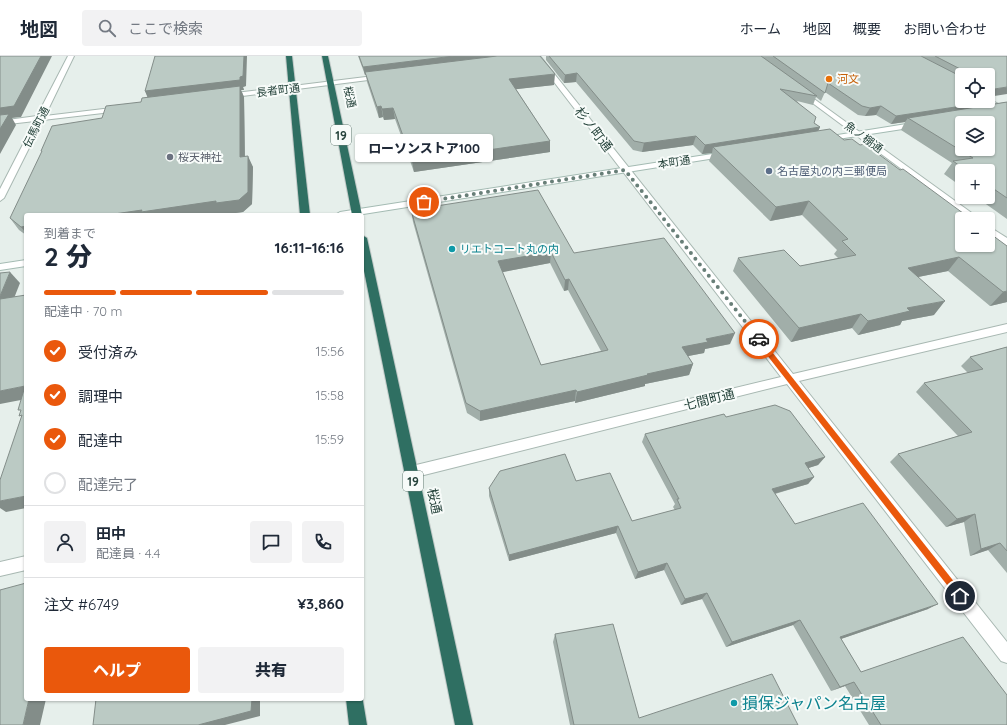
<!DOCTYPE html>
<html lang="ja">
<meta charset="utf-8">
<style>
:root{--surface:#fff;--page:#f2f2f3;--text:#1f2937;--muted:#747a83;--line:#e0e1e3;--accent:#ea580c}
body{margin:0;font-family:Quicksand,"Noto Sans JP",sans-serif;background:var(--page);color:var(--text);height:100vh;display:flex;flex-direction:column;font-size:15px;white-space:nowrap}
*{box-sizing:border-box;margin:0}
p{font-size:13px;color:var(--muted)}
.icon{flex:none;width:22px;height:22px;fill:none;stroke:currentColor;stroke-width:2;stroke-linecap:round;stroke-linejoin:round}
.map{position:relative;flex:1;overflow:hidden}
.sheet{position:absolute;left:24px;top:157px;width:340px;height:488px;display:flex;flex-direction:column;background:var(--surface);border-radius:4px;box-shadow:0 1px 3px #0004}
.sheet>*{flex:none}
.controls{position:absolute;left:955px;top:12px;display:grid;gap:8px}
.controls a{display:grid;place-items:center;width:40px;height:40px;border-radius:4px;background:var(--surface);box-shadow:0 1px 3px #0004;font-size:20px}
.pin{position:absolute;display:grid;place-items:center;width:34px;height:34px;color:#fff;margin:-17px;border:2px solid #fff;border-radius:50%;box-shadow:0 1px 4px #0007}
.courier{position:absolute;display:grid;place-items:center;width:40px;height:40px;margin:-20px;border:3px solid #ea580c;border-radius:50%;background:#fff;color:#222;box-shadow:0 1px 5px #0007}
.bubble{position:absolute;height:28px;border-radius:4px;background:var(--surface);box-shadow:0 1px 3px #0004;font-size:13px;font-weight:800;line-height:28px;text-align:center}
.summary em{font-style:normal;font-weight:800}
.summary div{display:flex;flex-direction:column-reverse}
.summary{display:flex;align-items:center;justify-content:space-between;height:68px;padding:0 20px}
h1{font-size:26px;font-weight:800;line-height:30px}
.bar{display:grid;grid-template-columns:repeat(4,1fr);gap:6px 4px;align-content:center;height:48px;padding:0 20px}
.bar i{height:5px;border-radius:3px;background:var(--line)}
.bar .on{background:var(--accent)}
.bar p{grid-column:span 4}
.line{display:flex;align-items:center;gap:10px;padding:0 20px;border-top:1px solid var(--line)}
.line div{flex:1}
.round{display:grid;place-items:center;flex:none;width:42px;height:42px;border-radius:4px;background:var(--page)}
ol{padding:0 20px;list-style:none}
li{display:flex;align-items:center;gap:12px;height:44px}
li p{margin-inline-start:auto}
li .icon{padding:4px;border-radius:50%;background:var(--accent);color:#fff;stroke-width:4}
li:last-child{color:var(--muted)}
li i{width:22px;height:22px;border:2px solid var(--line);border-radius:50%}
.button{display:flex;gap:8px;margin-top:auto;padding:8px 20px}
.button a{flex:1;height:46px;border-radius:4px;background:var(--accent);color:#fff;font-size:16px;font-weight:800;line-height:46px;text-align:center}
.button a+a{background:var(--page);color:var(--text)}
header{display:flex;align-items:center;gap:24px;box-sizing:border-box;height:56px;padding:0 20px;background:var(--surface);border-bottom:1px solid var(--line)}
header strong{font-size:19px}
nav{display:flex;gap:22px;margin-inline-start:auto;font-size:14px}
.search{width:280px;height:36px;background:var(--page);display:flex;align-items:center;gap:10px;box-sizing:border-box;padding:0 14px;border-radius:4px;color:var(--muted);font-size:15px}
.map>svg:first-child{display:block}
.lines{fill:none;stroke-linecap:round;stroke-linejoin:round}
.street-casing{stroke:#a8b8b2;stroke-width:2}
.secondary-casing{stroke:#a4bbb3;stroke-width:2}
.highway-casing{stroke:#c2cac8;stroke-width:2}
.street{fill:#fff;fill-rule:evenodd}
.secondary{fill:#fff;fill-rule:evenodd}
.highway{fill:#2f6f62;fill-rule:evenodd}
.wall{fill:#a1aea9;fill-rule:evenodd}
.shaded-wall{fill:#838d89}
.building{fill:#bbcac4;stroke:#838d89;fill-rule:evenodd}
.route{fill:#ea580c}
.done{stroke:#687f78;stroke-width:4;stroke-dasharray:0 7.2}
.food-dot{fill:#e8710a;stroke:#f7fbf9;stroke-width:1.5}
.worship-dot{fill:#6b7280;stroke:#f7fbf9;stroke-width:1.5}
.service-dot{fill:#5c6f8a;stroke:#f7fbf9;stroke-width:1.5}
.culture-dot{fill:#0f9aa8;stroke:#f7fbf9;stroke-width:1.5}
.labels{text-anchor:middle;dominant-baseline:central;stroke-width:4;stroke-linejoin:round;paint-order:stroke}
.far-food-label{font-size:11px;fill:#c56008;stroke:#f7fbf9;text-anchor:start}
.far-street-label{font-size:11px;fill:#24423a;stroke:#f7fbf9}
.far-worship-label{font-size:11px;fill:#5b616d;stroke:#f7fbf9;text-anchor:start}
.far-service-label{font-size:11px;fill:#4e5e75;stroke:#f7fbf9;text-anchor:start}
.far-culture-label{font-size:11px;fill:#0d838f;stroke:#f7fbf9;text-anchor:start}
.shield{fill:#f7fbf9;stroke:#637a73;stroke-width:1}
.shield-label{font-size:12px;font-weight:bold;fill:#24423a}
.street-label{font-size:13px;fill:#24423a;stroke:#f7fbf9}
.near-culture-label{font-size:16px;fill:#0d838f;stroke:#f7fbf9;text-anchor:start}
</style>
<header>
<strong>地図</strong>
<div class="search"><svg class="icon" aria-label="search" viewBox="0 0 24 24"><circle cx="10" cy="10" r="6"/><path d="M15 15l6 6"/></svg>ここで検索</div>
<nav><a>ホーム</a><a>地図</a><a>概要</a><a>お問い合わせ</a></nav>
</header>
<div class="map">
<svg width="1007" height="669" viewBox="0 0 1007 669">
<rect width="100%" height="100%" fill="#e6efeb"/>
<g class="lines">
<defs>
<g id="street">
<polygon points="68,0 74,0 45,60 120,51 124,53 120,55 43,64 4,142 0,145 0,133 35,65 0,69 0,65 37,60"/>
<polygon points="534,0 540,0 793,318 1007,268 1007,276 799,325 1007,586 1007,607 1001,605 787,328 412,422 407,420 405,416 407,412 412,410 781,321"/>
<polygon points="382,19 385,21 384,22 227,42 224,40 227,38"/>
<polygon points="801,34 803,35 980,163 969,163 799,37 798,36"/>
<polygon points="988,43 1007,52 1007,57 986,46 984,45 988,45"/>
<polygon points="988,170 1007,182 1007,190 988,177"/>
<polygon points="26,500 26,514 0,520 0,506"/>
</g>
<g id="secondary">
<polygon points="919,66 923,68 922,70 825,85 821,83 825,81"/>
<polygon points="725,96 728,96 728,100 357,159 335,159 340,156"/>
<polygon points="26,204 26,210 0,214 0,208"/>
</g>
<g id="highway">
<polygon points="286,0 292,0 310,159 300,159"/>
<polygon points="322,0 328,0 362,159 352,159"/>
<polygon points="362,179 367,182 473,669 455,669 362,205"/>
<polygon points="362,639 367,669 349,669 346,643 362,643"/>
</g>
</defs>
<!-- street casing -->
<use href="#street" class="street-casing"/>
<!-- secondary casing -->
<use href="#secondary" class="secondary-casing"/>
<!-- highway casing -->
<use href="#highway" class="highway-casing"/>
<!-- street -->
<use href="#street" class="street"/>
<!-- secondary -->
<use href="#secondary" class="secondary"/>
<!-- highway -->
<use href="#highway" class="highway"/>
</g>
<!-- wall -->
<g class="wall">
<polygon points="358,0 540,0 554,29 516,33 550,85 550,96 414,116 395,63 384,64 383,61 379,62 367,26 366,19 365,19"/>
<path d="M546,0H1007L988,41L992,48L1007,46V163L976,141H988V115H962V131L944,118L952,107L901,74L905,66L891,68L876,59L865,60L858,59L825,36L821,45L816,41L813,49L797,45L814,67L820,71L818,75L844,84L988,189L1007,246L990,250L948,215L918,221L934,259L902,265L900,269L858,279L852,272L791,286L733,215L738,202L800,210L838,202L834,198L837,194L802,159L770,165L709,105L712,97L702,98L693,89L642,96L633,94L576,26L564,27L546,4ZM962,19H988L962,45Z"/>
<polygon points="246,30 243,31 244,34 241,34 244,41 245,100 253,111 252,148 243,156 221,159 220,157 26,159 26,179 19,174 10,162 102,62 141,46 148,41 145,35"/>
<path d="M411,154L574,197L730,288L705,293L704,297L688,300L693,308L689,319L645,328V330L575,347V345L480,365L467,357L413,166ZM550,207L564,235L568,234L601,295L541,309L502,216Z"/>
<polygon points="1007,291 1007,517 988,494 970,500 964,466 946,471 890,406 898,398 958,380 916,336 924,327 968,317 961,310 970,301"/>
<polygon points="726,361 825,401 818,409 808,412 814,421 808,428 775,438 795,468 928,553 841,583 861,616 1007,669 869,669 845,630 831,635 793,569 726,591 702,543 681,549 664,514 635,523 616,477 509,505 489,440 489,432 576,425 632,465 675,454 673,451 675,448 642,386 645,378"/>
<polygon points="555,578 639,662 798,669 570,669 553,586"/>
</g>
<!-- shaded-wall -->
<g class="shaded-wall">
<polygon points="41,0 52,0 21,61 12,62 16,69 0,98 0,52"/>
<polygon points="244,0 247,0 246,30 243,31 244,34 241,34 244,41 245,112 149,45 145,35"/>
<polygon points="454,0 521,0 365,16 366,19 365,19 363,11"/>
<polygon points="577,17 576,26 564,27 565,19"/>
<polygon points="555,18 554,29 509,34 509,23"/>
<polygon points="1007,31 1007,38 988,41 988,34"/>
<polygon points="995,45 989,53 908,62 905,66 891,68 896,60"/>
<polygon points="381,50 383,61 379,62 377,51"/>
<polygon points="881,50 876,59 865,60 870,52"/>
<polygon points="393,52 395,63 384,64 382,53"/>
<polygon points="820,71 816,80 713,91 712,97 702,98 705,89"/>
<polygon points="696,80 693,89 642,96 644,87"/>
<polygon points="550,85 550,96 414,116 412,105"/>
<polygon points="248,100 253,111 252,148 243,156 221,159 220,157 205,159 107,159"/>
<polygon points="809,145 802,159 770,165 776,151"/>
<polygon points="26,170 26,177 21,171"/>
<polygon points="551,196 550,207 498,217 498,205"/>
<polygon points="959,201 948,215 898,225 908,212"/>
<polygon points="10,216 20,227 9,255 0,245 0,240"/>
<polygon points="569,223 568,234 564,235 565,224"/>
<polygon points="1007,235 1007,246 990,250 1003,236"/>
<polygon points="945,245 934,259 902,265 900,269 858,279 868,265 907,252"/>
<polygon points="861,258 852,272 791,286 799,272"/>
<polygon points="735,277 730,288 705,293 704,297 678,302 682,291 706,283"/>
<polygon points="693,308 689,319 645,328 645,330 575,347 577,336 647,318"/>
<polygon points="25,330 26,343 0,348 0,335"/>
<polygon points="576,334 575,345 480,365 480,355"/>
<polygon points="825,401 818,409 799,415 805,407"/>
<polygon points="814,421 808,428 766,440 772,433"/>
<polygon points="26,440 26,452 6,456 0,452 0,445"/>
<polygon points="975,458 964,466 946,471 957,463"/>
<polygon points="618,470 616,477 509,505 509,499"/>
<polygon points="1000,487 988,494 970,500 981,493"/>
<polygon points="667,507 664,514 635,523 638,516"/>
<polygon points="707,537 702,543 681,549 685,543"/>
<polygon points="938,548 928,553 832,586 840,581"/>
<polygon points="800,564 793,569 726,591 732,586"/>
<polygon points="854,626 845,630 831,635 840,631"/>
<polygon points="29,643 46,643 40,669 23,669"/>
<polygon points="252,643 260,643 260,660 225,669 198,669"/>
</g>
<!-- building -->
<g class="building">
<polygon points="0,0 41,0 14,50 0,52"/>
<polygon points="155,0 244,0 243,20 240,21 240,24 145,35"/>
<polygon points="359,0 454,0 363,11"/>
<polygon points="497,0 540,0 555,18 509,23 550,85 412,105 393,52 382,53 381,50 377,51 365,16"/>
<polygon points="549,0 761,0 817,40 780,33 816,61 814,67 820,71 705,89 696,80 644,87 634,85 577,17 565,19"/>
<polygon points="773,0 921,0 962,21 962,45 988,45 988,41 995,45 896,60 881,50 870,52 862,50 828,27 825,37"/>
<polygon points="935,0 1007,0 1007,31 988,34 988,19 968,19 968,17"/>
<polygon points="240,30 240,101 248,100 248,136 239,144 216,147 216,145 141,156 142,154 107,159 26,159 26,170 21,171 10,162 42,95 41,95 52,70 102,62 106,50 141,46 142,42"/>
<path d="M1007,46V142L988,129V115H967L953,105L973,102L908,62ZM962,67H988V93H962Z"/>
<polygon points="9,58 0,73 0,59"/>
<polygon points="830,73 844,84 852,83 860,89 865,88 900,114 903,113 971,163 962,163 962,189 988,189 988,176 1007,190 1007,235 1003,236 959,201 908,212 945,245 907,252 910,255 868,265 861,258 799,272 738,202 784,194 800,210 856,199 842,185 848,183 809,145 776,151 713,91"/>
<path d="M538,134L574,197L664,182L735,277L706,283L708,286L682,291L693,308L647,318L648,319L577,336L576,334L480,355L466,347L411,154ZM551,196L565,224L569,223L608,294L541,309L498,205Z"/>
<polygon points="10,216 0,240 0,217"/>
<polygon points="26,239 26,440 0,445 0,424 22,359 19,360 21,354 18,354 25,330 0,335 0,243"/>
<polygon points="1007,291 1007,495 1000,487 981,493 975,458 957,463 898,398 972,376 924,327 983,313 970,301"/>
<polygon points="775,349 790,355 825,401 805,407 814,421 772,433 795,468 863,447 938,548 840,581 861,616 963,581 1007,639 1007,669 881,669 854,626 840,631 800,564 732,586 707,537 685,543 667,507 638,516 618,470 509,499 489,432 500,415 565,398 576,425 610,417 632,465 681,452 677,443 679,443 645,378 724,358 726,361"/>
<polygon points="26,527 26,643 29,643 23,669 0,669 0,534"/>
<polygon points="613,568 639,662 772,618 798,669 574,669 555,578"/>
<polygon points="96,643 252,643 251,655 198,669 93,669"/>
</g>
<!-- route -->
<polygon class="route" points="759,281 761,282 963,537 965,540 963,543 960,544 958,543 756,285 756,282"/>
<g class="lines">
<!-- done -->
<polyline class="done" points="424,146 625,114 759,283"/>
</g>
<!-- markers -->
<circle class="food-dot" cx="829" cy="23" r="4"/>
<circle class="worship-dot" cx="170" cy="101" r="4"/>
<circle class="service-dot" cx="769" cy="115" r="4"/>
<g class="culture-dot">
<circle cx="452" cy="193" r="4"/>
<circle cx="734" cy="647" r="4"/>
</g>
<g class="labels">
<!-- far-food labels -->
<g class="far-food-label">
<text x="837" y="23">河文</text>
</g>
<!-- far-street labels -->
<g class="far-street-label">
<text transform="translate(278 34) rotate(-7)">長者町通</text>
<text transform="translate(350 41) rotate(78)">桜通</text>
<text transform="translate(36 71) rotate(-63)">伝馬町通</text>
<text transform="translate(864 81) rotate(36)">魚ノ棚通</text>
<text transform="translate(674 106) rotate(-9)">本町通</text>
</g>
<!-- far-worship labels -->
<g class="far-worship-label">
<text x="178" y="101">桜天神社</text>
</g>
<!-- far-service labels -->
<g class="far-service-label">
<text x="777" y="115">名古屋丸の内三郵便局</text>
</g>
<!-- far-culture labels -->
<g class="far-culture-label">
<text x="460" y="193">リエトコート丸の内</text>
</g>
<!-- shield labels -->
<g class="shield">
<rect x="331" y="69" width="20" height="20" rx="3"/>
<rect x="403" y="415" width="20" height="20" rx="3"/>
</g>
<g class="shield-label">
<text x="341" y="79">19</text>
<text x="413" y="425">19</text>
</g>
<!-- street labels -->
<g class="street-label">
<text transform="translate(594 73) rotate(52)">杉ノ町通</text>
<text transform="translate(709 343) rotate(-14)">七間町通</text>
<text transform="translate(435 445) rotate(78)">桜通</text>
</g>
<!-- near-culture labels -->
<g class="near-culture-label">
<text x="742" y="647">損保ジャパン名古屋</text>
</g>
</g>
</svg>
<div class="controls">
<a><svg class="icon" aria-label="locate" viewBox="0 0 24 24"><circle cx="12" cy="12" r="6"/><path d="M12 2v4M12 18v4M2 12h4M18 12h4"/></svg></a>
<a><svg class="icon" aria-label="layers" viewBox="0 0 24 24"><path d="M12 4l9 5-9 5-9-5zM3 14l9 5 9-5"/></svg></a>
<a>+</a>
<a>−</a>
</div>
<div class="pin" style="left:424px;top:146px;background:#ea580c"><svg class="icon" aria-label="bag" viewBox="0 0 24 24"><path d="M5 8h14l-1 12H6zM9 8a3 3 0 0 1 6 0"/></svg></div>
<div class="pin" style="left:960px;top:540px;background:#1f2937"><svg class="icon" aria-label="home" viewBox="0 0 24 24"><path d="M3 11l9-7 9 7M6 9v11h12V9"/></svg></div>
<div class="courier" style="left:759px;top:283px"><svg class="icon" aria-label="car" viewBox="0 0 24 24"><path d="M5 17H2v-5l4-1 3-4h7l3 4 3 1v5h-3M9 17h6M6 11h13"/><circle cx="7" cy="17" r="2"/><circle cx="17" cy="17" r="2"/></svg></div>
<div class="bubble" style="left:355px;top:78px;width:138px">ローソンストア100</div>
<section class="sheet">
<div class="summary"><div><h1>2 分</h1><p>到着まで</p></div><em>16:11–16:16</em></div>
<div class="bar"><i class="on"></i><i class="on"></i><i class="on"></i><i></i><p>配達中 · 70 m</p></div>
<ol>
<li><svg class="icon" aria-label="check" viewBox="0 0 24 24"><path d="M5 12l5 5 9-10"/></svg>受付済み<p>15:56</p></li>
<li><svg class="icon" aria-label="check" viewBox="0 0 24 24"><path d="M5 12l5 5 9-10"/></svg>調理中<p>15:58</p></li>
<li><svg class="icon" aria-label="check" viewBox="0 0 24 24"><path d="M5 12l5 5 9-10"/></svg>配達中<p>15:59</p></li>
<li><i></i>配達完了</li>
</ol>
<div class="line" style="height:72px"><a class="round"><svg class="icon" aria-label="person" viewBox="0 0 24 24"><circle cx="12" cy="8" r="4"/><path d="M4 21q1-7 8-7t8 7"/></svg></a><div><b>田中</b><p>配達員 · 4.4</p></div><a class="round"><svg class="icon" aria-label="chat" viewBox="0 0 24 24"><path d="M4 5h16v11H9l-5 4z"/></svg></a><a class="round"><svg class="icon" aria-label="phone" viewBox="0 0 24 24"><path d="M5 4h4l2 5-3 2q2 4 5 5l2-3 5 2v4C11 20 4 13 5 4z"/></svg></a></div>
<div class="line" style="height:52px"><div>注文 #6749</div><b>¥3,860</b></div>
<div class="button"><a>ヘルプ</a><a>共有</a></div>
</section>
</div>
